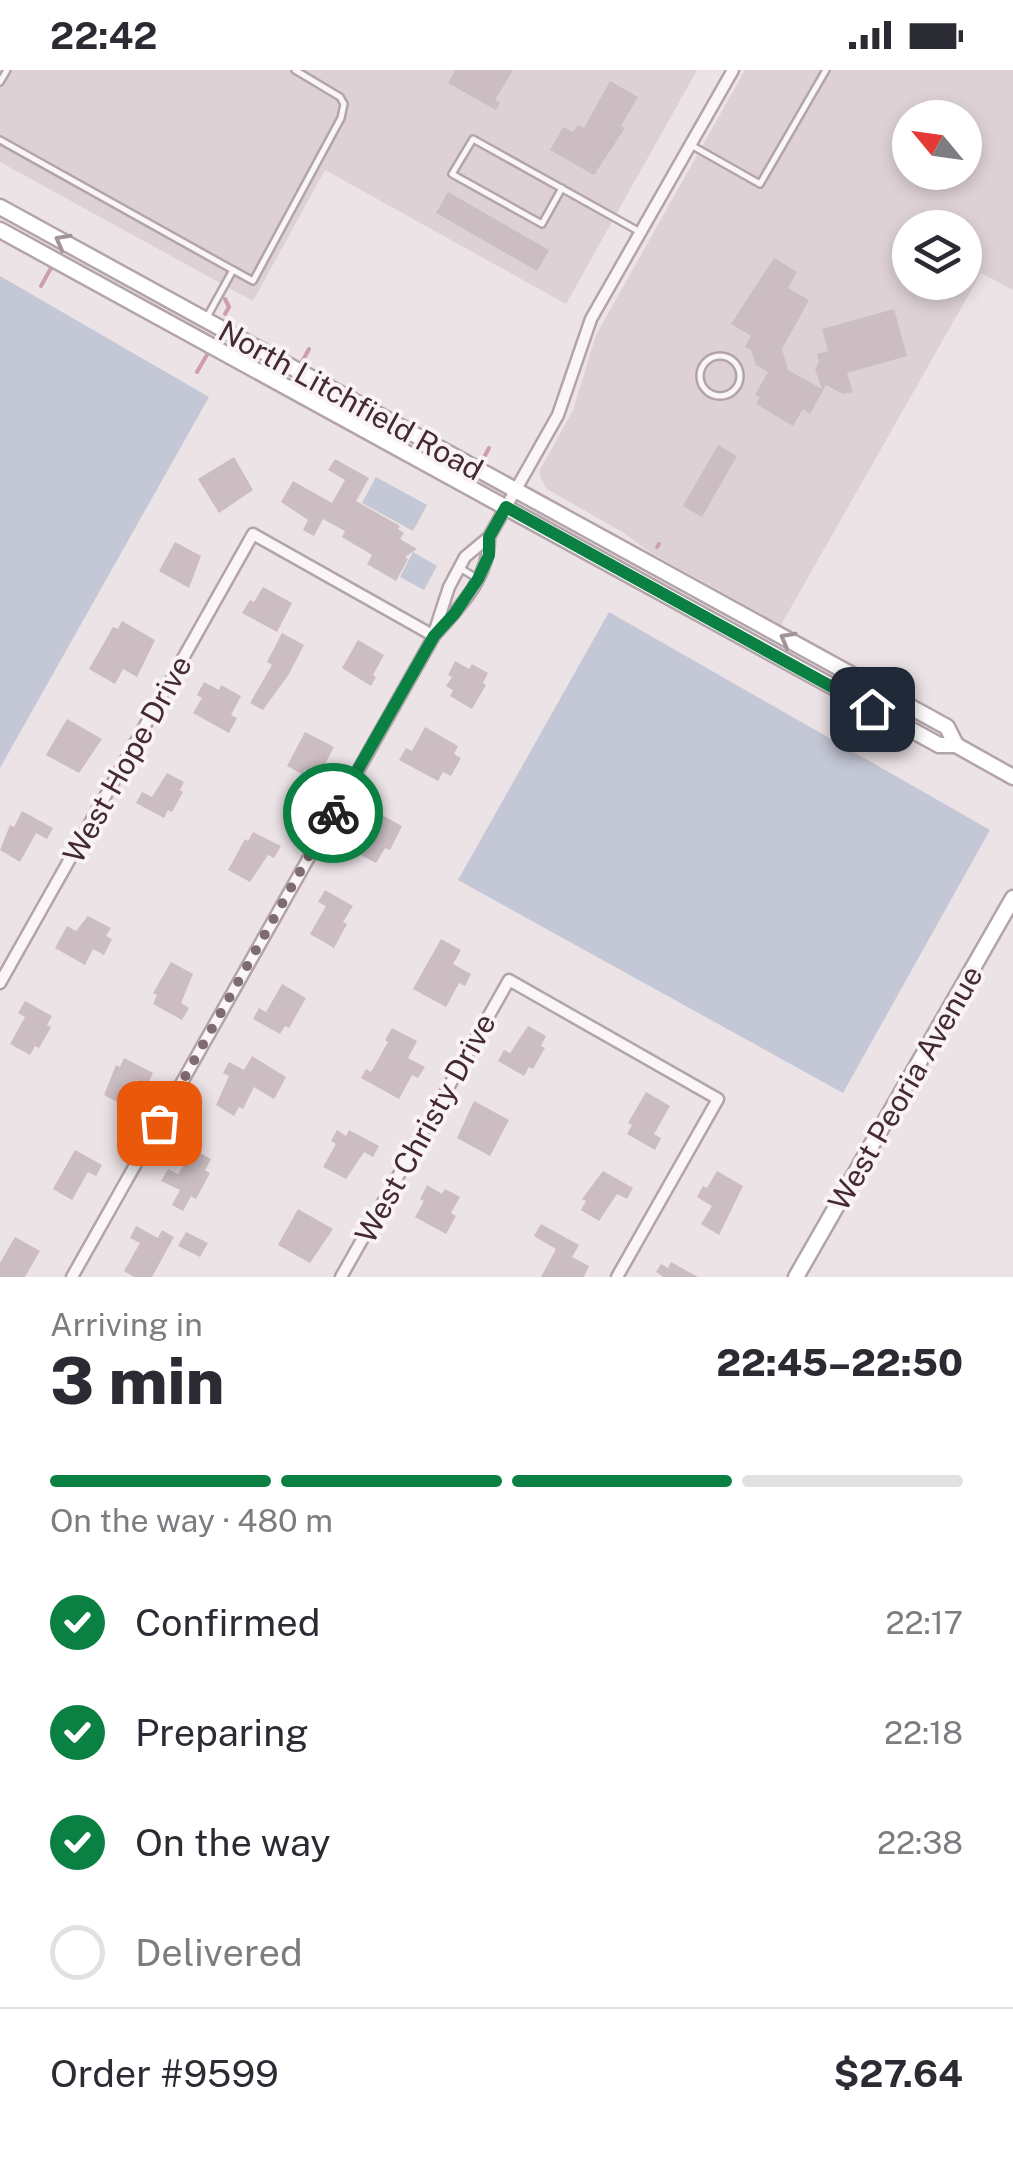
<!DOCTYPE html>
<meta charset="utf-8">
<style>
:root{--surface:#fff;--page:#f7f7f7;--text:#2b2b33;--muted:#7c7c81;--line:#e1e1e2;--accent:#0b8043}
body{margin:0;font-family:"Public Sans",sans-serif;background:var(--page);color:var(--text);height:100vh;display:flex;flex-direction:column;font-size:38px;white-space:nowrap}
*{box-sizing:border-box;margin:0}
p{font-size:32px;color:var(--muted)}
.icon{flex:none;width:55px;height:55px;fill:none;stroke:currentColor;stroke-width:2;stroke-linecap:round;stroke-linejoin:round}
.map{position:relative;height:1207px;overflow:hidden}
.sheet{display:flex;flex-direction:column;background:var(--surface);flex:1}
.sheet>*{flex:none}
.needle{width:65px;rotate:299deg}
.buttons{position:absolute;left:892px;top:30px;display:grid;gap:20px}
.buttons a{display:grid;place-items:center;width:90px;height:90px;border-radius:50%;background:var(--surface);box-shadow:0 5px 15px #0003;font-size:50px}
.pin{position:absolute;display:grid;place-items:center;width:85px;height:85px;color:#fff;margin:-42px;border-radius:20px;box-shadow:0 5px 15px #0006}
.courier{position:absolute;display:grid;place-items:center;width:100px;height:100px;margin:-50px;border:8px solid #0b8043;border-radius:50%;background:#fff;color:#222;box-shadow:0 2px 12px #0007}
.overview em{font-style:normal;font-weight:800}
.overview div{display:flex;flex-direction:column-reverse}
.overview{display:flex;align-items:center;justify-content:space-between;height:170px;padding:0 50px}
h1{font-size:65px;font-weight:800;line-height:75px}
.bar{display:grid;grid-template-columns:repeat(4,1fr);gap:15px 10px;align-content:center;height:120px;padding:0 50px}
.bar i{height:12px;border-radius:8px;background:var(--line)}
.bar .active{background:var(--accent)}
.bar p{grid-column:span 4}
.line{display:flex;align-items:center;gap:25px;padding:0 50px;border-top:2px solid var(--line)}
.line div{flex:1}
ol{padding:0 50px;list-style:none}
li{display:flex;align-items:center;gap:30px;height:110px}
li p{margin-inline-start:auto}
li .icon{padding:10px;border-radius:50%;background:var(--accent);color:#fff;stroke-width:4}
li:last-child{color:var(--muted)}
li i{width:55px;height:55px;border:5px solid var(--line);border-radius:50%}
.status{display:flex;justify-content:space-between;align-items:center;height:70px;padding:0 50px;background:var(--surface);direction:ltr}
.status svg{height:28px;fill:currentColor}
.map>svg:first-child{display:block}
.built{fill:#ded1d5;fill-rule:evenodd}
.green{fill:#c4c8d6}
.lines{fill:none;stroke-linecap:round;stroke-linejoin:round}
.stream{stroke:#cd9db4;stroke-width:4}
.building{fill:#ccbdc2}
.service-casing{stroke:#b3a4a9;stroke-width:10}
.minor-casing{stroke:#b3a4a9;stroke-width:15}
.secondary-casing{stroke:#b3a4a9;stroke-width:19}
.service{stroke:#faf6f7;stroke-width:5}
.minor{stroke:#faf6f7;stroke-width:10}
.secondary{stroke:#fff;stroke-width:14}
.oneway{stroke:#a29499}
.done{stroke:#7f6b72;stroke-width:10;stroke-dasharray:0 18}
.route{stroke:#0b8043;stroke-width:12}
.labels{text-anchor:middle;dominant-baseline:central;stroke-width:8;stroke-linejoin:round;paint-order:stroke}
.street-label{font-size:30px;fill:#452a33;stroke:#f9f3f5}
</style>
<div class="status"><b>22:42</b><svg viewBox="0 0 49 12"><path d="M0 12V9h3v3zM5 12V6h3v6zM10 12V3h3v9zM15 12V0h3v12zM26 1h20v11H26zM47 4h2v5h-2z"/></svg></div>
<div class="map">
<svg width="1013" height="1207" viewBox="0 0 1013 1207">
<rect width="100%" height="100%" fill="#ece3e6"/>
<!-- built -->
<g class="built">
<polygon points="0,0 697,0 566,234 325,100 253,231 0,92"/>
<path d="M745,0H1013V220L981,203L781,555L648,481L624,463L547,419L540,407V400L573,340L596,265ZM910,48H965V102H910ZM910,158H965V212H910Z"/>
</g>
<!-- green -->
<g class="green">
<polygon points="0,206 209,327 0,698"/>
<polygon points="376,407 427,435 413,461 362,433"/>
<polygon points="413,482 437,496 424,520 400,507"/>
<polygon points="609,542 990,760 843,1023 458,810"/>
</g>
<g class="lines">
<!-- stream -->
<g class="stream">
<polyline points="41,216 51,198"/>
<polyline points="225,244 229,237 225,229"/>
<polyline points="302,292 309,279"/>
<polyline points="197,302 208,283"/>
<polyline points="482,391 489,378"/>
<polyline points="657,477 659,474"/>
</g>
</g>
<!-- building -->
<g class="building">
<polygon points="455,0 513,0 495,30 500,33 496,40 448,13"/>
<polygon points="610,11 638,27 621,56 625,58 594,105 550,80 563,57 573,62 578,55 584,58"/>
<polygon points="448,122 549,180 537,201 436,143"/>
<polygon points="774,188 797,202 788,218 809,230 782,279 788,300 822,319 815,300 819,292 817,284 828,281 822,259 894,239 907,286 847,303 853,322 843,324 826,315 810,344 803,339 793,356 756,334 760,327 755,325 768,302 756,295 751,280 745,277 751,266 731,254"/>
<polygon points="718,375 737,386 702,447 683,436"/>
<polygon points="234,387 253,420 219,443 198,409"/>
<polygon points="335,389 369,408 356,431 400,456 398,459 404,463 400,469 417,479 405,487 408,489 396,511 367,494 372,485 342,467 345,461 323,449 314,466 303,460 308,450 281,432 293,411 332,433 345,410 328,400"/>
<polygon points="175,472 201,486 189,518 159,501"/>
<polygon points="263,517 292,533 277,562 242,543 250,530 254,532"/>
<polygon points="122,551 155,570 137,607 123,599 115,614 89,599 113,557 118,559"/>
<polygon points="282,563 304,575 289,604 263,640 250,633 272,595 267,592"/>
<polygon points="358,570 384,585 373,605 376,607 371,616 342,598"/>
<polygon points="455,591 469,599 472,594 488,603 483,613 486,615 472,639 450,626 453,620 446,616 452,607 448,605"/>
<polygon points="204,612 219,620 221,615 241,626 231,645 237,648 229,663 193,643 202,628 197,625"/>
<polygon points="67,649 102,669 79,703 46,685"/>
<polygon points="425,657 458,676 454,684 461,688 451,706 443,702 438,711 399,690 406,678 412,681"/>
<polygon points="305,662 334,677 318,707 305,700 302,704 287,696"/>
<polygon points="167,703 184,712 180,720 183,722 172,742 168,740 164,748 136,733 142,722 152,727"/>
<polygon points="22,741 53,758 47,769 36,763 20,792 0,780 10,755 14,757"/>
<polygon points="380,744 402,756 390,780 385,778 376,793 349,779 356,767 362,771"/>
<polygon points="253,762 281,776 274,788 268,785 250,812 228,800 245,769 248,771"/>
<polygon points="325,820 353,836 343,852 347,854 334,878 310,864 326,836 318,832"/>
<polygon points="88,846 111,858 106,866 112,869 104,885 93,879 85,895 55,878 67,856 76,861"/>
<polygon points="441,869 461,880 453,894 471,904 465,916 459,913 446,937 413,919"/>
<polygon points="171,892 193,904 181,933 189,938 182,950 153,934 157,925 153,923"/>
<polygon points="282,914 306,928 289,958 285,956 280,964 253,949 259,938 266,942"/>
<polygon points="25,931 52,946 47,955 51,957 39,978 35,976 30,985 10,974 25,947 18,943"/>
<polygon points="528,956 546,966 541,976 545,978 533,999 529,997 524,1006 498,991 504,980 510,983"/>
<polygon points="392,958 417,971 408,988 425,997 418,1008 412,1005 399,1029 361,1008 366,999 371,1002 388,972 385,970"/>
<polygon points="252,986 286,1007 274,1029 254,1017 243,1039 239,1037 234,1046 216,1035 229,1006 223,1003 229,992 244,1000"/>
<polygon points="124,988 153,1003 147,1015 136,1010 121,1034 104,1025 116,995 120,997"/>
<polygon points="646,1022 670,1036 654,1064 661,1068 655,1080 627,1064 632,1055 628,1053"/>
<polygon points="474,1031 509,1050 490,1086 457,1068"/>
<polygon points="337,1060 346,1066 349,1060 379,1076 373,1087 364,1082 346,1109 323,1097 336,1074 331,1071"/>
<polygon points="75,1080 102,1095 96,1106 88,1102 72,1130 53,1119"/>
<polygon points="194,1080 211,1089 205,1100 210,1103 196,1129 191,1126 183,1141 172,1135 180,1120 161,1111 168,1099 178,1104"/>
<polygon points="603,1101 633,1118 627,1129 617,1124 599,1151 581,1140 586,1131 582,1129"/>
<polygon points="717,1101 743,1116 719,1165 701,1154 712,1136 697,1127 703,1116 707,1118"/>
<polygon points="427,1115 442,1124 445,1119 460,1127 451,1143 456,1146 446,1164 415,1147 424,1131 420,1129"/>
<polygon points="298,1139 333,1159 310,1193 278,1175"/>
<polygon points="541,1154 579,1175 572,1187 589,1196 584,1207 541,1207 556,1179 534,1166"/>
<polygon points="136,1156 158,1168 162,1160 174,1167 152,1207 134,1207 124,1201 140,1173 130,1168"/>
<polygon points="186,1162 208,1173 200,1187 178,1176"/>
<polygon points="15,1167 40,1181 25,1207 0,1207 0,1193"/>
<polygon points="671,1192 698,1207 663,1207 656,1202 661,1194 668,1198"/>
</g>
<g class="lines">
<defs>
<g id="service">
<polyline points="0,12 7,0"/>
<polyline points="0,70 233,200"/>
<polyline points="691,75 760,114 826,0"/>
<path d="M562,118L542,154L452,104L473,69C529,100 584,131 640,162"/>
<polyline points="207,247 233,200 253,211 341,48 344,34 340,27 295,0"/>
<circle cx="720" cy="306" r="20"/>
<polyline points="460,498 478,509"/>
</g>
<g id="minor">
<polyline points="435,560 449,517 465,487 489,467 558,345 591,249 733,0"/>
<polyline points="0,913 253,464 434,566"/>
<path d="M72,1207L434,566C459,538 490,507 489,467"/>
<polyline points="341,1207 509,910 718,1029 617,1207"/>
</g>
<g id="secondary">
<polyline points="0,137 947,657 956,675"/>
<polyline points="0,160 939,675 956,675 1013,707"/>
<polyline points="796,1207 1013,828"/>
</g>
</defs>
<!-- service casing -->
<use href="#service" class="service-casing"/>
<!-- minor casing -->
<use href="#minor" class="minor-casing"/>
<!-- secondary casing -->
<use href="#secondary" class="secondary-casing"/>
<!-- service -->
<use href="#service" class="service"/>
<!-- minor -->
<use href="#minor" class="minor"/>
<!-- secondary -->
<use href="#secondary" class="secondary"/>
</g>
<!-- one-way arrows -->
<defs><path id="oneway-chevron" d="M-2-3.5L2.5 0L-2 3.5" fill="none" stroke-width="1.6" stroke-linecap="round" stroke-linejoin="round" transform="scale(2.5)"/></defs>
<g class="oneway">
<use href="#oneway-chevron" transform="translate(62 171) rotate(-151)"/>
<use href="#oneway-chevron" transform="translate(787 569) rotate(-151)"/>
</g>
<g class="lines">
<!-- done -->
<polyline class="done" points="159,1053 333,743"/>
<!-- route -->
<polyline class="route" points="333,743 434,566 455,543 478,509 489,485 489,467 506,437 872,639"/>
</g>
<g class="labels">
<!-- street labels -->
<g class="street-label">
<text transform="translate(351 330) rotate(29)">North Litchfield Road</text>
<text transform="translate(127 689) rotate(-61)">West Hope Drive</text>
<text transform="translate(905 1018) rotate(-60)">West Peoria Avenue</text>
<text transform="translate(425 1058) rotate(-61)">West Christy Drive</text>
</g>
</g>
</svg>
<div class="buttons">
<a><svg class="needle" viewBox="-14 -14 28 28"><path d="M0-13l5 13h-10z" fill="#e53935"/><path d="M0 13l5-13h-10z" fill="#7c7c81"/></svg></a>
<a><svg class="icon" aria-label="layers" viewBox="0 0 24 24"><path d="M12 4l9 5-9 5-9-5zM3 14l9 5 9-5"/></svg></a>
</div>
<div class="pin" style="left:159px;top:1053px;background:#ea580c"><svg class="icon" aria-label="bag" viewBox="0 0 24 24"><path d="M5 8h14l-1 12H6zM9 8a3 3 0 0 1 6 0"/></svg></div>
<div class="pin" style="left:872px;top:639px;background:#1f2937"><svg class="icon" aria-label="home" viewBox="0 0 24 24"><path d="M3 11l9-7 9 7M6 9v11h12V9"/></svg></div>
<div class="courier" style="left:333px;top:743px"><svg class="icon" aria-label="bike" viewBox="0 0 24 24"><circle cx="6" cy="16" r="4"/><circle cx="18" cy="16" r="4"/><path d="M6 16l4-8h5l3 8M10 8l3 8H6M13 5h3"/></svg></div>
</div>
<section class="sheet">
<div class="overview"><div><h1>3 min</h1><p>Arriving in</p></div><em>22:45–22:50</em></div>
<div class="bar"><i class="active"></i><i class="active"></i><i class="active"></i><i></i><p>On the way · 480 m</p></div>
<ol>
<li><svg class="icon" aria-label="check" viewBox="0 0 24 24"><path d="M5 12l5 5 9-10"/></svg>Confirmed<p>22:17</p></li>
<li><svg class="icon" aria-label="check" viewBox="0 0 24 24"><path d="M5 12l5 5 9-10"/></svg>Preparing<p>22:18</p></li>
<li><svg class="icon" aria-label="check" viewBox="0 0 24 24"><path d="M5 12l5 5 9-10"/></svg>On the way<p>22:38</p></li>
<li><i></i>Delivered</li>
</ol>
<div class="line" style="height:130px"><div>Order #9599</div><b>$27.64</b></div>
</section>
